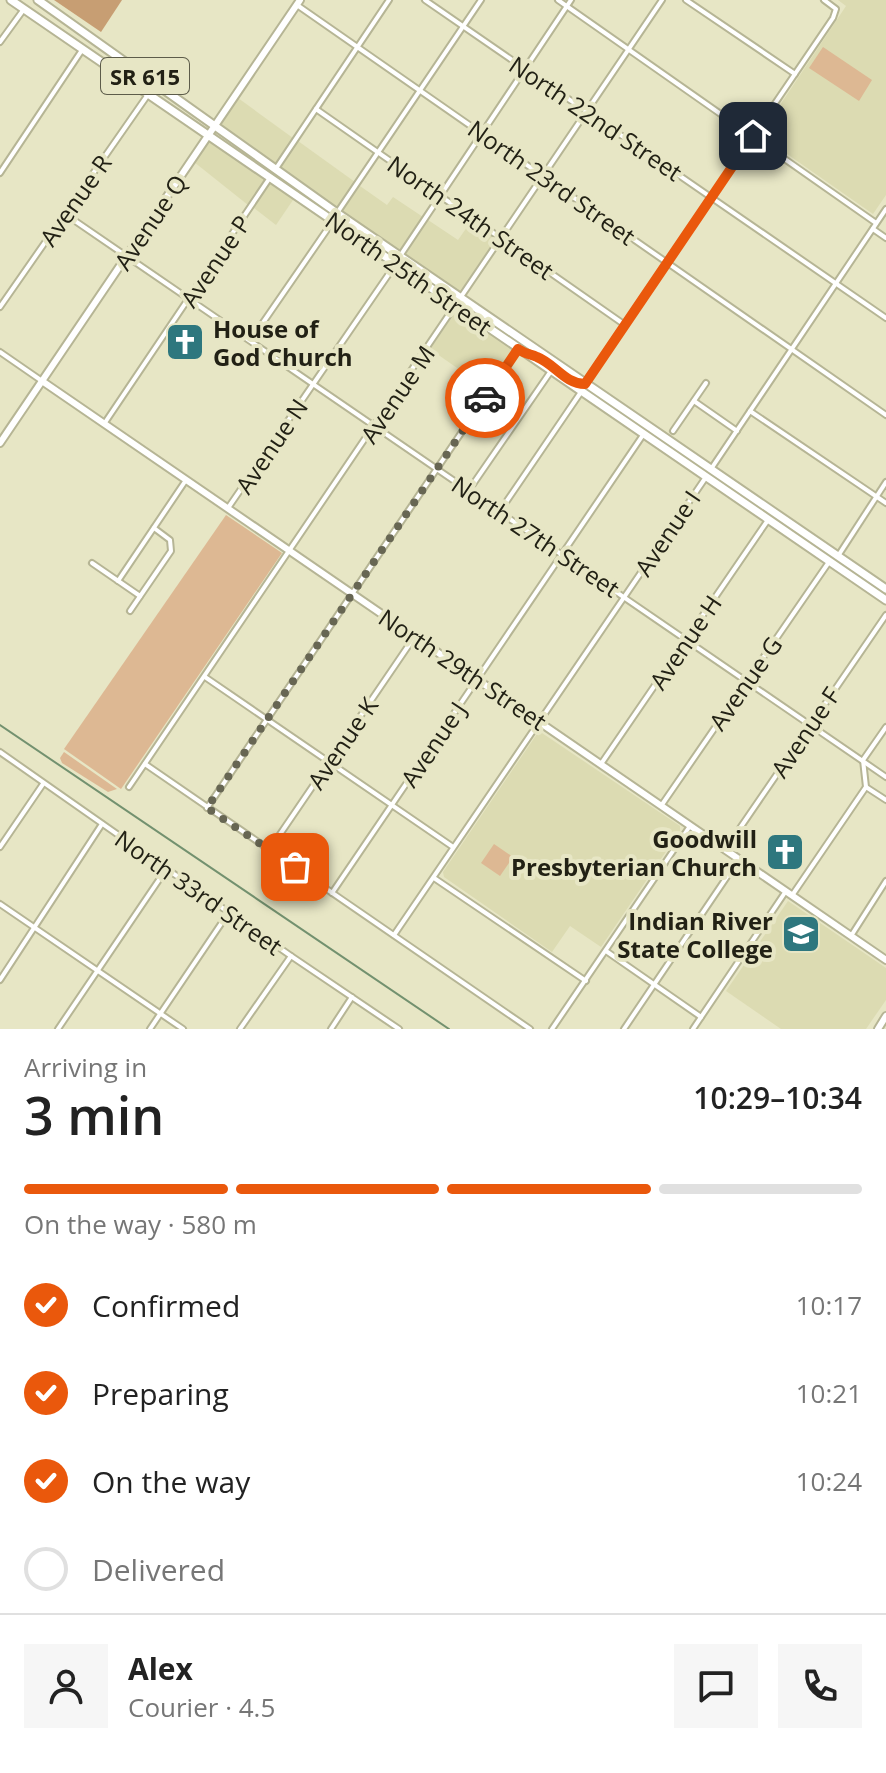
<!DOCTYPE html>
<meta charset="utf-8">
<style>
:root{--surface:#fff;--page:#f6f6f6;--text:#222;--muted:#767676;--line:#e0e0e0;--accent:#ea580c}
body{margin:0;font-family:"Open Sans",sans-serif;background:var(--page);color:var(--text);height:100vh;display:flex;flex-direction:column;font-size:30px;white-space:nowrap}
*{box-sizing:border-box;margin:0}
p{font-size:26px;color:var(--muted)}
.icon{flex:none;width:44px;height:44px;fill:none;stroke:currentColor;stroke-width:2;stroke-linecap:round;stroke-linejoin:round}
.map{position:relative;height:1029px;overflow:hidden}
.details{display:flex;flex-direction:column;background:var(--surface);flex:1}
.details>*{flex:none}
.pin{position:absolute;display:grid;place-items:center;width:68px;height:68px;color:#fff;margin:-34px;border-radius:16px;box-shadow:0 4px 12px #0006}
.courier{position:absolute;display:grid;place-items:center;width:80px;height:80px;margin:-40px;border:6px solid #ea580c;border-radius:50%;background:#fff;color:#222;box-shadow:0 2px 10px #0007}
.overview em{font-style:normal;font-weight:600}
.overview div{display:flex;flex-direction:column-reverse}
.overview{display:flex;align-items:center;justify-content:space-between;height:136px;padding:0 24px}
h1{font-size:52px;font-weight:600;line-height:60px}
.bar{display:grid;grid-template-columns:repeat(4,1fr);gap:12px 8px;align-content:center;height:96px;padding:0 24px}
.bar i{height:10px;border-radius:6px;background:var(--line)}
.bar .active{background:var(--accent)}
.bar p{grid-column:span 4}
.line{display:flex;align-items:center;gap:20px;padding:0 24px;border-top:2px solid var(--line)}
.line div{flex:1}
.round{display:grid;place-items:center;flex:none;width:84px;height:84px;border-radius:0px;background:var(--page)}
ol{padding:0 24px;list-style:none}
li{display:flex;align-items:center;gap:24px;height:88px}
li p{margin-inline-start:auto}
li .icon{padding:8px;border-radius:50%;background:var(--accent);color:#fff;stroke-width:4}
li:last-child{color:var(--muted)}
li i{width:44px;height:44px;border:4px solid var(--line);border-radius:50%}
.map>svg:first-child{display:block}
.built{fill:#dcdbb2}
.green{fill:#ddb893}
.forest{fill:#c79e73}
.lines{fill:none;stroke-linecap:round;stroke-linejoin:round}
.stream{stroke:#73916f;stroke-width:2}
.minor-casing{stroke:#b6b595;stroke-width:8}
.tertiary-casing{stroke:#b6b595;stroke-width:10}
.primary-casing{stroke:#b6b595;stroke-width:11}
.minor{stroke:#fff;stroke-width:4}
.tertiary{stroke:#fff;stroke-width:6}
.primary{stroke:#fff;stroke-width:7}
.done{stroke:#676653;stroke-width:8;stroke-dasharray:0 14.4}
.route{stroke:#ea580c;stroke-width:10}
.labels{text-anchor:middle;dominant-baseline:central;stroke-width:8;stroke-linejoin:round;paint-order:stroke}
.shield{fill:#e7e6c5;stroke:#5d5c4a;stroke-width:2}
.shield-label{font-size:22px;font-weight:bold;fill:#222115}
.street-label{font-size:24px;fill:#222115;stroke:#e7e6c5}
.poi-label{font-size:24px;font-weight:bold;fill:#222115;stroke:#e7e6c5;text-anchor:end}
</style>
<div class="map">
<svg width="886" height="1029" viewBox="0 0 886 1029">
<rect width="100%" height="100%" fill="#e7e6c5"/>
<!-- built -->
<g class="built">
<polygon points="838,0 886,0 886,195 873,214 760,135 846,6"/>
<polygon points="238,98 293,138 274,166 218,127"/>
<polygon points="210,139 267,177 248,205 194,162"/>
<polygon points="298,141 355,182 337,209 279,169"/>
<polygon points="271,181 295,197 276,225 254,208"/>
<polygon points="360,186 387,205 393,197 423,217 399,253 341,213"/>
<polygon points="428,220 458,240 472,220 498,238 460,294 404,256"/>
<polygon points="457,310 514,350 487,389 430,349"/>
<polygon points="539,731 680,826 680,831 601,947 570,926 552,952 444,877 443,872"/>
<polygon points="788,901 886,968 886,1000 866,1029 781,1029 726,991"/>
</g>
<!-- green -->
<g class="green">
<polygon points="823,47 872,80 859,101 809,68"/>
<polygon points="226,515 282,553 121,789 64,749"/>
<polygon points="64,752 117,789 108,792 62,763 60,758"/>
<polygon points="494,844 513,857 500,876 481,863"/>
</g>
<!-- forest -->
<polygon class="forest" points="54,0 122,0 101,32"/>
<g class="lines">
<!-- stream -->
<polyline class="stream" points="0,725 449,1029"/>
<defs>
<g id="minor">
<polyline points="425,0 886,318"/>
<polyline points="558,0 876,223"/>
<polyline points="686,0 795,74"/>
<polyline points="297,5 886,415"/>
<polyline points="0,42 24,9"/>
<polyline points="316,109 625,325"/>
<polyline points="275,170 389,0"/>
<polyline points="0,173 82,50"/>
<polyline points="337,213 481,0"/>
<polyline points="65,214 886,777"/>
<polyline points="873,229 886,238"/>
<polyline points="400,256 571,0"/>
<polyline points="0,307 147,96"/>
<polyline points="251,340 333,221"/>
<polyline points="0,352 42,381"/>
<polyline points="585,383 833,18 836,9 824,0"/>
<polyline points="694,401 737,431"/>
<polyline points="750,411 886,503"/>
<polyline points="104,424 269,179"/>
<polyline points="673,431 706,383"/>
<polyline points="711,469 886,209"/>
<polyline points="469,490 551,371"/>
<polyline points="228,508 395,265"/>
<polyline points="500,511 581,392"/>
<polyline points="838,556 886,482"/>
<polyline points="92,563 140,596"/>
<polyline points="118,581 186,480"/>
<polyline points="130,611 171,551 170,540 154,528"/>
<polyline points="205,677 453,847"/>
<polyline points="0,752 291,956 399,1029"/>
<polyline points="145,764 530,1029"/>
<polyline points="601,764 768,520"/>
<polyline points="129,787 662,0"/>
<polyline points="866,787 886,800"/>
<polyline points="661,806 829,562"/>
<polyline points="207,808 518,349"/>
<polyline points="0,847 43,784"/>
<polyline points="270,849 415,636"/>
<polyline points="725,850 886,615"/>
<polyline points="434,878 586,981"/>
<polyline points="332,893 643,435"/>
<polyline points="793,894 866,787 863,760 886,727"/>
<polyline points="0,904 183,1029"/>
<polyline points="394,935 706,477"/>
<polyline points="851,936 886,881"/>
<polyline points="606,951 701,1017"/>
<polyline points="0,980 102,824"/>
<polyline points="58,1029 167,868"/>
<polyline points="150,1029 229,912"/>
<polyline points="240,1029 291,956"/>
<polyline points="331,1029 352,997"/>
<polyline points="552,1029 690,826"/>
<polyline points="624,1029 739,859"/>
<polyline points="693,1029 786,891"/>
</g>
<g id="tertiary">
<polyline points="42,381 886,960"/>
<polyline points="0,443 300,0"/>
<polyline points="878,1029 886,1016"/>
</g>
<g id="primary">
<polyline points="11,0 886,600"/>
<polyline points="38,0 337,213 886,589"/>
</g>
</defs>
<!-- minor casing -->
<use href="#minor" class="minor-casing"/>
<!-- tertiary casing -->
<use href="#tertiary" class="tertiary-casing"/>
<!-- primary casing -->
<use href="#primary" class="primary-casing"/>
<!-- minor -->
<use href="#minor" class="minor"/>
<!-- tertiary -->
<use href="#tertiary" class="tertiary"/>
<!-- primary -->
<use href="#primary" class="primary"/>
</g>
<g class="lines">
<!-- done -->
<polyline class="done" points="295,867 207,808 485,398"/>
<!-- route -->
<path class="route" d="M485,398L518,349C525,354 530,354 537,357C555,364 565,384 585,384L753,136"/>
</g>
<!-- icons -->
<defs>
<symbol id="church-square" viewBox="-11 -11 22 22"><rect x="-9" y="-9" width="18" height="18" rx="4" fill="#2e777e" stroke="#e7e6c5"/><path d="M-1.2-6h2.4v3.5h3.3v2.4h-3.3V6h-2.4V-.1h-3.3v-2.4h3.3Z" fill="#fff"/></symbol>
<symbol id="university-square" viewBox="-11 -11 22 22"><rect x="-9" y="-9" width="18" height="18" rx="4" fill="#2e777e" stroke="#e7e6c5"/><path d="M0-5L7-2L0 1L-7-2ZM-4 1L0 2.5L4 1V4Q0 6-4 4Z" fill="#fff"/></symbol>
</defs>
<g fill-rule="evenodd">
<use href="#church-square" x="163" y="320" width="44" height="44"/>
<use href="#church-square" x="763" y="830" width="44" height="44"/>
<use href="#university-square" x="779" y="912" width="44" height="44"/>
</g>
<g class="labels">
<!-- shield labels -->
<rect class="shield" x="101" y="58" width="88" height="36" rx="6"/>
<g class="shield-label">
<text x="145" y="76">SR 615</text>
</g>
<!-- street labels -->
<g class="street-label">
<text transform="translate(596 118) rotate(34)">North 22nd Street</text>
<text transform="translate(552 182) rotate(35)">North 23rd Street</text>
<text transform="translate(75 200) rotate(-55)">Avenue R</text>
<text transform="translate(471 217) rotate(35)">North 24th Street</text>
<text transform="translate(150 222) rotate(-56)">Avenue Q</text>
<text transform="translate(215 261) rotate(-56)">Avenue P</text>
<text transform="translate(409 273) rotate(35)">North 25th Street</text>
<text transform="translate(397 394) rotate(-56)">Avenue M</text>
<text transform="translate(271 446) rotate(-56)">Avenue N</text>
<text transform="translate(667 533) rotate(-56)">Avenue I</text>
<text transform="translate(536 536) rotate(34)">North 27th Street</text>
<text transform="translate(685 642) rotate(-56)">Avenue H</text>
<text transform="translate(463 669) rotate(34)">North 29th Street</text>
<text transform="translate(745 683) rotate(-55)">Avenue G</text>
<text transform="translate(805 732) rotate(-56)">Avenue F</text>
<text transform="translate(342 743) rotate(-56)">Avenue K</text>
<text transform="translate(433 744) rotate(-56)">Avenue J</text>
<text transform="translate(199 892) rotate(35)">North 33rd Street</text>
</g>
<!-- poi labels -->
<g class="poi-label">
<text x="213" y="328" text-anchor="start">House of<tspan x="213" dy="28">God Church</tspan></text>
<text x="757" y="838">Goodwill<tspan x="757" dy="28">Presbyterian Church</tspan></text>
<text x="773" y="920">Indian River<tspan x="773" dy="28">State College</tspan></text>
</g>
</g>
</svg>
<div class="pin" style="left:295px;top:867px;background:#ea580c"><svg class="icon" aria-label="bag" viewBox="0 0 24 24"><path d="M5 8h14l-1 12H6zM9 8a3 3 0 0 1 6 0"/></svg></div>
<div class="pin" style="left:753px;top:136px;background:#1f2937"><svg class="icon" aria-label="home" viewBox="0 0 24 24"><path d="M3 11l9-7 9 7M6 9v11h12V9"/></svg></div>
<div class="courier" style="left:485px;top:398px"><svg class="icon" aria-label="car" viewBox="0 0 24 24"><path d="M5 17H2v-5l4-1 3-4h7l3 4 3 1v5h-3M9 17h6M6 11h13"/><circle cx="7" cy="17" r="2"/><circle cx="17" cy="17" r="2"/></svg></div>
</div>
<section class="details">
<div class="overview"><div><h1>3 min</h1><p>Arriving in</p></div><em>10:29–10:34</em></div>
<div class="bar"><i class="active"></i><i class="active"></i><i class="active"></i><i></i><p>On the way · 580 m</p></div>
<ol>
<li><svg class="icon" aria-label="check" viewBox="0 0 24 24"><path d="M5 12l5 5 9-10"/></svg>Confirmed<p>10:17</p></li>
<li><svg class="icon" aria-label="check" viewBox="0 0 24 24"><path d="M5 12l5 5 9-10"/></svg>Preparing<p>10:21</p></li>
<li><svg class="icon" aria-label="check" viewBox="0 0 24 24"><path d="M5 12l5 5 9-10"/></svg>On the way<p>10:24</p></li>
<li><i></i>Delivered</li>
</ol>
<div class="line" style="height:144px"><a class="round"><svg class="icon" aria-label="person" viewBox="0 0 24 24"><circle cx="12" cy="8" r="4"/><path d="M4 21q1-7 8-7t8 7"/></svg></a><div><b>Alex</b><p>Courier · 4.5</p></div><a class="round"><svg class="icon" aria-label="chat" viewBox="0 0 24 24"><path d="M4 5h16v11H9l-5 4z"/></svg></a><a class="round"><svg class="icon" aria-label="phone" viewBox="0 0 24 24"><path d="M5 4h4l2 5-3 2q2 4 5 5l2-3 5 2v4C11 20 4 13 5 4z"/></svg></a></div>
</section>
